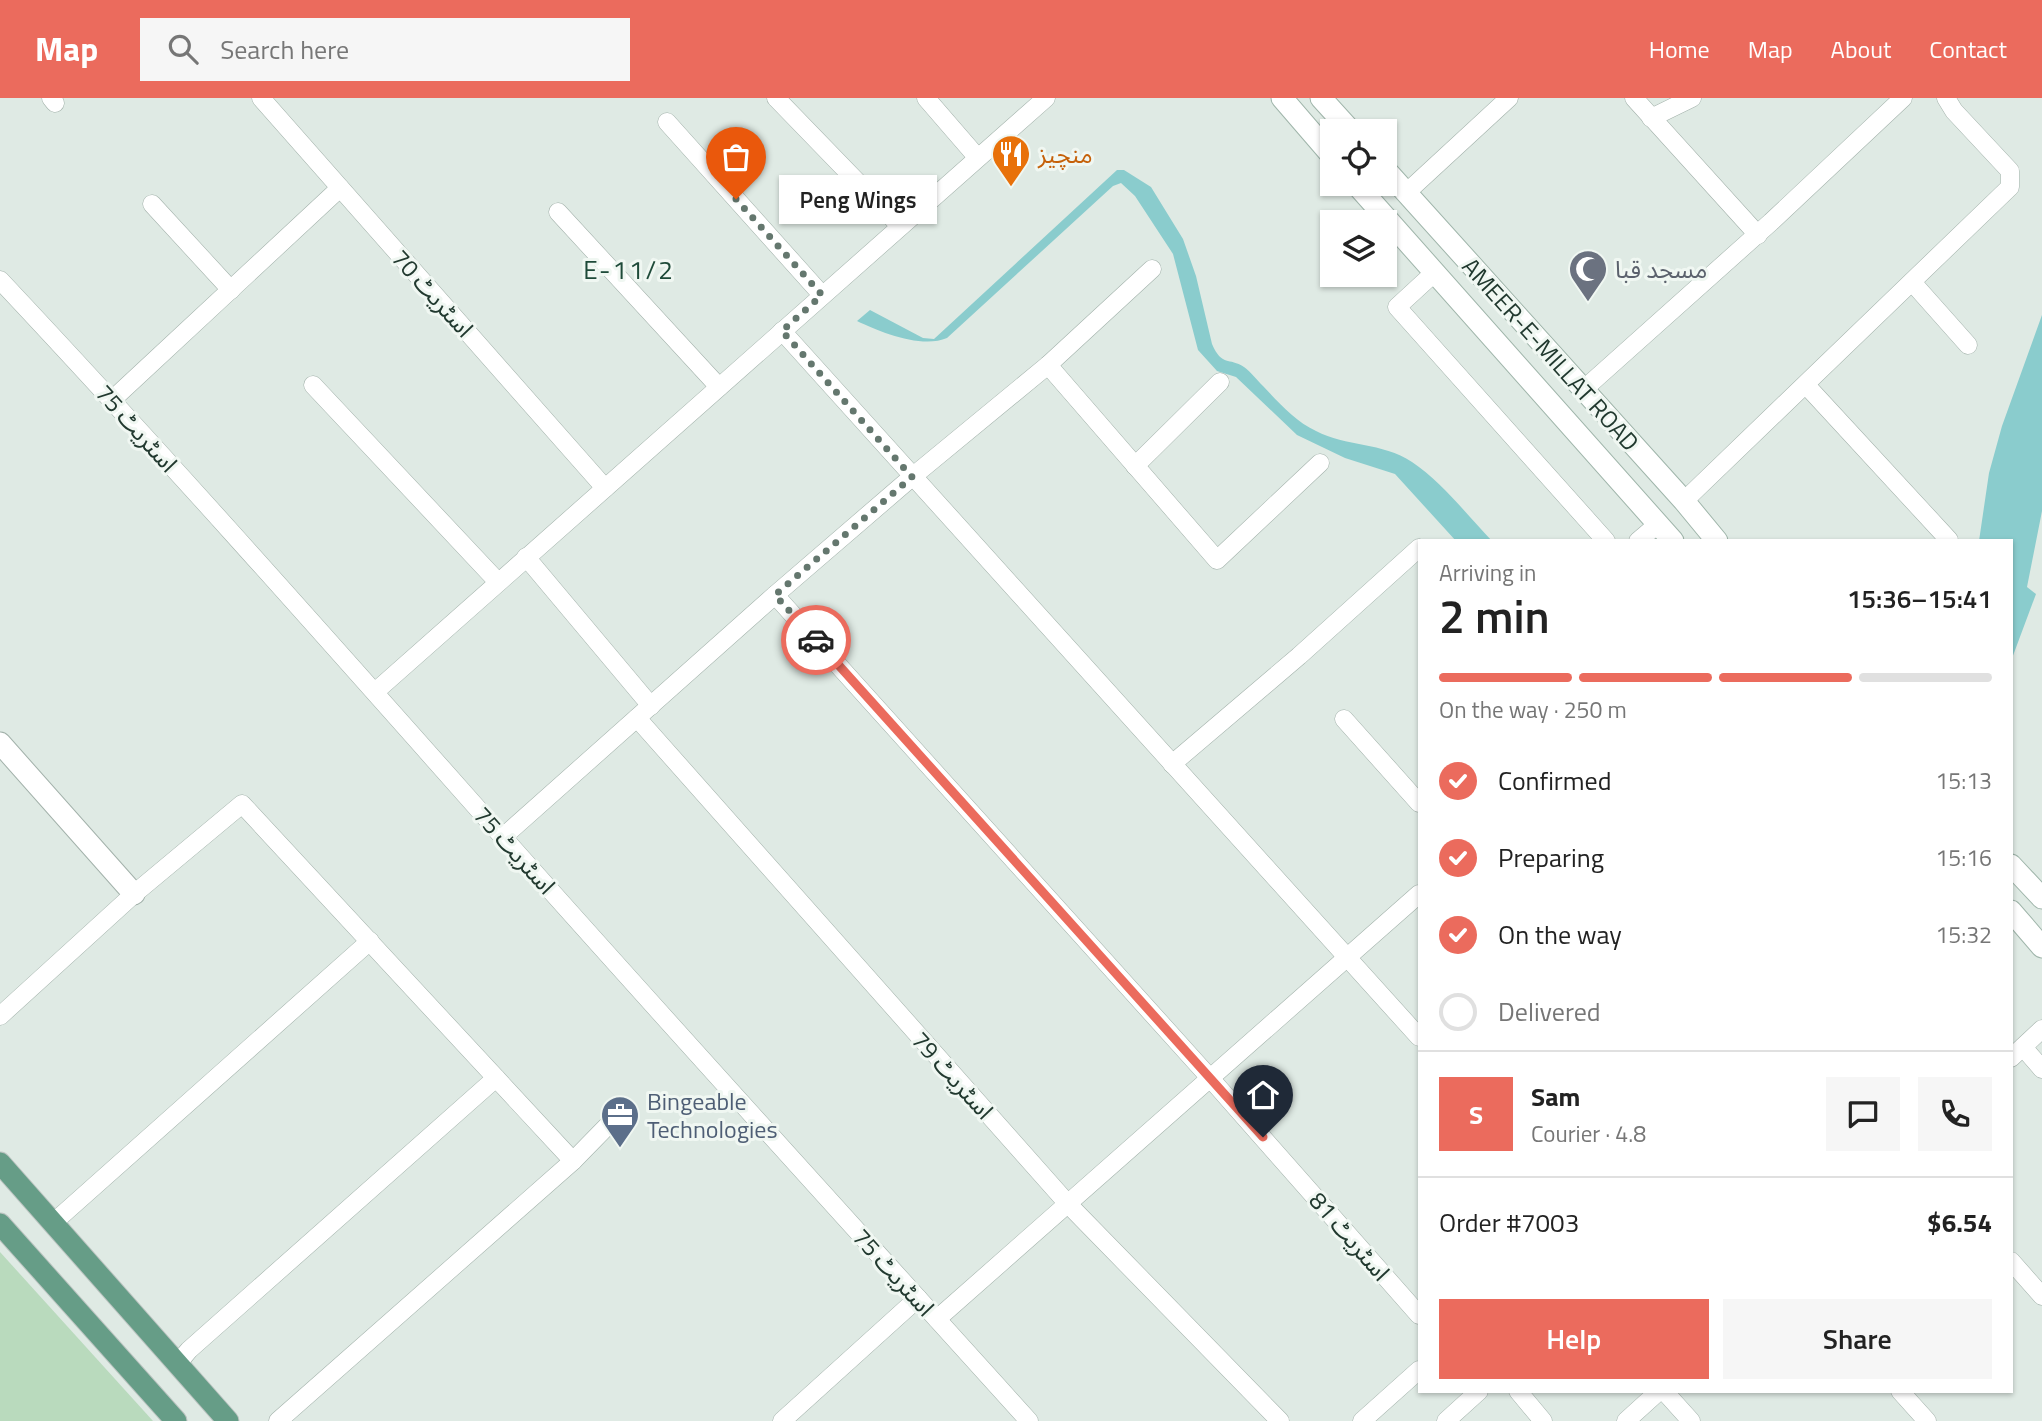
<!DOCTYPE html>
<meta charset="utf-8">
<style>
:root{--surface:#fff;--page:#f6f6f6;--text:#222;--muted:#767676;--line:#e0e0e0;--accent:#eb6b5d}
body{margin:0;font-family:"Titillium Web","Noto Sans Arabic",sans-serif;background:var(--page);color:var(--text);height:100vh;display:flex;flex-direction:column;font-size:26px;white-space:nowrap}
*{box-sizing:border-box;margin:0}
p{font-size:23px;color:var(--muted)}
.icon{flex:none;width:38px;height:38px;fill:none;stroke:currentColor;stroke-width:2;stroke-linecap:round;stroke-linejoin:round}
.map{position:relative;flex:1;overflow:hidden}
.sheet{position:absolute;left:1418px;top:441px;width:595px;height:854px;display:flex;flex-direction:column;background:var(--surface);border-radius:0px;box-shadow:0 2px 5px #0004}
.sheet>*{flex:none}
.fabs{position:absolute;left:1320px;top:21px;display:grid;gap:14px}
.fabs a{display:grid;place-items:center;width:77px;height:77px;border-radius:0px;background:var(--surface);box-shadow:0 2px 5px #0004;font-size:35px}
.pin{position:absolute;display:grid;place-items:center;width:60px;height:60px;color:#fff;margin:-72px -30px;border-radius:50% 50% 50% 0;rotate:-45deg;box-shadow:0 0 7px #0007}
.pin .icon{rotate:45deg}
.courier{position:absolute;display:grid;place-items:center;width:70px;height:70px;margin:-35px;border:5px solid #eb6b5d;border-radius:50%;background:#fff;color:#222;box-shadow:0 2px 9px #0007}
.bubble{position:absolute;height:49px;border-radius:0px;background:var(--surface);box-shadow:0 2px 5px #0004;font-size:23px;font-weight:600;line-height:49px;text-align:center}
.overview em{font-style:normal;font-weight:600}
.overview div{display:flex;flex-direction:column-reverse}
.overview{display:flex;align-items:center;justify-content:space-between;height:119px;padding:0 21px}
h1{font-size:46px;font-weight:600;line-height:52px}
.bar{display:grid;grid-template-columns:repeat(4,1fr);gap:10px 7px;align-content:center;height:84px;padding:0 21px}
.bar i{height:9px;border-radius:5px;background:var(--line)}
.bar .selected{background:var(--accent)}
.bar p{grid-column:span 4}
.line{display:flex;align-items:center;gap:18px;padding:0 21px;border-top:2px solid var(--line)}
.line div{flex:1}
.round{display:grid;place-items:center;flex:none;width:74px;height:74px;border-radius:0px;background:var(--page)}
ol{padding:0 21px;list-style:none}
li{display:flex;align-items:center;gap:21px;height:77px}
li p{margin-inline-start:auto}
li .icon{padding:7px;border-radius:50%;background:var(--accent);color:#fff;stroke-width:4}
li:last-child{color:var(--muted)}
li i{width:38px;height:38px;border:4px solid var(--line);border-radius:50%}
.cta{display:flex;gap:14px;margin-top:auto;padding:14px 21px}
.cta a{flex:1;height:80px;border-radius:0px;background:var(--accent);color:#fff;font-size:28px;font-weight:600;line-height:80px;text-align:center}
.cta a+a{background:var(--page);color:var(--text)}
header{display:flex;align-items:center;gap:42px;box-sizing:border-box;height:98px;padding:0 35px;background:var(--accent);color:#fff}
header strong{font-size:33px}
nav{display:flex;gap:38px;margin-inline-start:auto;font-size:24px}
.search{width:490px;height:63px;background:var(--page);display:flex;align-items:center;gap:18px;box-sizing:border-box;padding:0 24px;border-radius:0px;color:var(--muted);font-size:26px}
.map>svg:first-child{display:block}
.green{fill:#b9dabd}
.water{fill:#8acccd}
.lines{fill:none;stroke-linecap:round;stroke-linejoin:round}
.minor-casing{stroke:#a2b1aa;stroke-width:19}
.tertiary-casing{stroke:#a2b1aa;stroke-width:23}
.secondary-casing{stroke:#9fb5aa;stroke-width:23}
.primary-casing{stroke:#bcc4c1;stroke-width:23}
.minor{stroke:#fff;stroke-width:18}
.tertiary{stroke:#fff;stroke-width:21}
.secondary{stroke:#fff;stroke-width:21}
.primary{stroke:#669d87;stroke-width:21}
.done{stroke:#64776e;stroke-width:7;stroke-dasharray:0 12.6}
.route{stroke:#eb6b5d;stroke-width:9}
.labels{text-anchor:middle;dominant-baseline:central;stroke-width:6;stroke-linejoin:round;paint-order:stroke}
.food-label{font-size:24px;fill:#c56008;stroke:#f0f7f2;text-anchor:start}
.worship-label{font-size:24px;fill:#5b616d;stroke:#f0f7f2;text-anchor:start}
.street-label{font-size:24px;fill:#21392f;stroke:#f0f7f2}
.service-label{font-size:24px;fill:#4e5e75;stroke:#f0f7f2;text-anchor:start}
.neighbourhood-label{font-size:26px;letter-spacing:2px;fill:#1e4a39;stroke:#f0f7f2}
</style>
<header>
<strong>Map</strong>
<div class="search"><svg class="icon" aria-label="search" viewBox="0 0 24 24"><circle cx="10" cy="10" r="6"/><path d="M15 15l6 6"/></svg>Search here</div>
<nav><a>Home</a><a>Map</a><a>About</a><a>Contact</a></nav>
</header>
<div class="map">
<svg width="2042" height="1323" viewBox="0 0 2042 1323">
<rect width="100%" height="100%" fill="#dfeae4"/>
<!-- green -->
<polygon class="green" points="0,1154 153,1323 0,1323"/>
<!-- water -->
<g class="water">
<path d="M1117,72H1124L1151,89L1183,141L1196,178L1212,246C1222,269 1229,259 1244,269C1251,274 1257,282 1263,288C1279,305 1295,323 1316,333C1346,349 1382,344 1412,364C1442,384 1467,417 1492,443H1456L1395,376L1345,360L1297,337L1236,279L1217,273L1198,252L1173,156L1135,98L1121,85L1113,88L947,240C922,251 880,234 857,223L870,212L923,240L934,241Z"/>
<polygon points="2042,217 2042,413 2027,489 2036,496 2011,563 2011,443 1979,443 1989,375 2002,328"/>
</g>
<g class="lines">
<defs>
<g id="minor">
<polyline points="51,0 55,5"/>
<polyline points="261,0 605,390"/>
<polyline points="776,0 900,128"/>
<polyline points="926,0 977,59"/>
<polyline points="1634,0 1758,137"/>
<polyline points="1651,20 1692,0"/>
<polyline points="667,24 822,197"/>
<polyline points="1406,95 1509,0"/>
<polyline points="152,106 231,192"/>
<polyline points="558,114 719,289"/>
<polyline points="1434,175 1397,209 1606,443"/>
<path d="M0,182C171,364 336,551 502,738C676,934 853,1128 1029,1323"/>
<polyline points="1912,184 1968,247"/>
<polyline points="782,233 1419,939"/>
<polyline points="1048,267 1217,462 1320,365"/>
<polyline points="313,287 498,484"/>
<polyline points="1806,287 1949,442"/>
<polyline points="1583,292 1771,124 1903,0"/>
<polyline points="112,302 340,90"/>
<polyline points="1135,368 1220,284"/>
<polyline points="1684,403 2010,89 2010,73 1954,13 1946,0"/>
<polyline points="1638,443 1658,426"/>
<polyline points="526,459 651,608"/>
<polyline points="775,497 1210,980 1419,1217"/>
<polyline points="376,593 1046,0"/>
<polyline points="637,620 1068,1106 1280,1323"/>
<polyline points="1344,621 1419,705"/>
<polyline points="1172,666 1299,558 1419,450"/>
<polyline points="503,739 775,497 912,379 1048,267 1152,171"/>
<polyline points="0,918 134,796 242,706 573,1063"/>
<polyline points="2023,949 2042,971"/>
<polyline points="2011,960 2042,931"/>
<polyline points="53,1125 370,843"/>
<polyline points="2011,1163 2042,1198"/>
<polyline points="937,1221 1419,796"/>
<polyline points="178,1265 189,1252 496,980"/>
<polyline points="1518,1293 1543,1323"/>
<polyline points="1664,1293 1691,1323"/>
<polyline points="1900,1293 1927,1323"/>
<polyline points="278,1323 573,1063 616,1019"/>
<polyline points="782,1323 918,1200"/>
<polyline points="1362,1323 1419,1272"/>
<polyline points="1446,1323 1479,1293"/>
<polyline points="1626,1323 1659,1293"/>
</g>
<polyline id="tertiary" points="0,645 134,796"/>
<g id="secondary">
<polyline points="1282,0 1332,58"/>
<polyline points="1321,0 1351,33"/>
<polyline points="1384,70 1684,403 1717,443"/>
<polyline points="1356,86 1673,443"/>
<polyline points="2011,767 2042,800"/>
<polyline points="2011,813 2042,849"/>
</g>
<g id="primary">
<polyline points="0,1065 228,1323"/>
<polyline points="0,1126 176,1323"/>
</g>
</defs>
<!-- minor casing -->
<use href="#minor" class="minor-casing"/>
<!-- tertiary casing -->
<use href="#tertiary" class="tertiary-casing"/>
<!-- secondary casing -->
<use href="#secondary" class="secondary-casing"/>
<!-- primary casing -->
<use href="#primary" class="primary-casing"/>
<!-- minor -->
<use href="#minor" class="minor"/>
<!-- tertiary -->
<use href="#tertiary" class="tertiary"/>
<!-- secondary -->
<use href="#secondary" class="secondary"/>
<!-- primary -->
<use href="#primary" class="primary"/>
</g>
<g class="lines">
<!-- done -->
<polyline class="done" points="736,101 822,197 782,233 912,379 775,497 816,542"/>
<!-- route -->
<polyline class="route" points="816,542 1263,1039"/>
</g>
<!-- icons -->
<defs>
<symbol id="restaurant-pin" viewBox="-11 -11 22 30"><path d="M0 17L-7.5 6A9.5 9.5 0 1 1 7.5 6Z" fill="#e8710a" stroke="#f0f7f2"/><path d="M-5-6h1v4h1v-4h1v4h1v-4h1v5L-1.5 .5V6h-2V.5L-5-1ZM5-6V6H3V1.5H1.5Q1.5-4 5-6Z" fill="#fff"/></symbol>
<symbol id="mosque-pin" viewBox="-11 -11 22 30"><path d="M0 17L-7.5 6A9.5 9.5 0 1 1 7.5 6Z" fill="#6b7280" stroke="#f0f7f2"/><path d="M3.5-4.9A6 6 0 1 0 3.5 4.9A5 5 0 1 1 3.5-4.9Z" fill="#fff"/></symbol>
<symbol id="office-pin" viewBox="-11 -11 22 30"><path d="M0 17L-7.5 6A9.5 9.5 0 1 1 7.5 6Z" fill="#5c6f8a" stroke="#f0f7f2"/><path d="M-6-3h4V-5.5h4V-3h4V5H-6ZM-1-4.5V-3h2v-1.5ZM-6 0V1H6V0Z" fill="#fff"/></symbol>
</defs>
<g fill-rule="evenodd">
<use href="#restaurant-pin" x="989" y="34" width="44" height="60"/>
<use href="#mosque-pin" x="1566" y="149" width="44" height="60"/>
<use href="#office-pin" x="598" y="995" width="44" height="60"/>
</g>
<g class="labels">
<!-- food labels -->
<g class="food-label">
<text x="1038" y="56">منچیز</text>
</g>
<!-- worship labels -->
<g class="worship-label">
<text x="1615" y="171">مسجد قبا</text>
</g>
<!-- street labels -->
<g class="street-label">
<text transform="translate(433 195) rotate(48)">اسٹریٹ 70</text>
<text transform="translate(1551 256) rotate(48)">AMEER-E-MILLAT ROAD</text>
<text transform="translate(137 330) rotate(48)">اسٹریٹ 75</text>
<text transform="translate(515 752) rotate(48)">اسٹریٹ 75</text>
<text transform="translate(953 977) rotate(48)">اسٹریٹ 79</text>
<text transform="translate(1350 1138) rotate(49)">اسٹریٹ 81</text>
<text transform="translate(894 1174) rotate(48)">اسٹریٹ 75</text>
</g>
<!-- service labels -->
<g class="service-label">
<text x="647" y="1003">Bingeable<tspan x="647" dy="28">Technologies</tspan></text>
</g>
<!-- neighbourhood labels -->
<g class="neighbourhood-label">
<text x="629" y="171">E-11/2</text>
</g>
</g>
</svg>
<div class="fabs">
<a><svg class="icon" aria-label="locate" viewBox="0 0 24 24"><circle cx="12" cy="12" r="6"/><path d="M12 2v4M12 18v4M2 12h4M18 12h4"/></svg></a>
<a><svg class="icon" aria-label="layers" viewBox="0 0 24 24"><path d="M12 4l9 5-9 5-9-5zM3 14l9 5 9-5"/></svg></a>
</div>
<div class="pin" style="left:736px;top:101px;background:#ea580c"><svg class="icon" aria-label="bag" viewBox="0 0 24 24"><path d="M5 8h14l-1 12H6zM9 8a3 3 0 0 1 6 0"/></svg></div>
<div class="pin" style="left:1263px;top:1039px;background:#1f2937"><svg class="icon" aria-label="home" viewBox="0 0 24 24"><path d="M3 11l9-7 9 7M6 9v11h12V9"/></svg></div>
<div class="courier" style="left:816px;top:542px"><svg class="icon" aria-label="car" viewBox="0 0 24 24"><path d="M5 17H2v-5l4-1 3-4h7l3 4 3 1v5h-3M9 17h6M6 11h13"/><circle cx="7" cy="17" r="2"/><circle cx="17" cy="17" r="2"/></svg></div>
<div class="bubble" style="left:779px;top:77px;width:158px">Peng Wings</div>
<section class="sheet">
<div class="overview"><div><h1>2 min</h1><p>Arriving in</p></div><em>15:36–15:41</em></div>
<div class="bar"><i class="selected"></i><i class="selected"></i><i class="selected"></i><i></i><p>On the way · 250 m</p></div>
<ol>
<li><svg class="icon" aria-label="check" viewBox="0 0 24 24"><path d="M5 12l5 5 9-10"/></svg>Confirmed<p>15:13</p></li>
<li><svg class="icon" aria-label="check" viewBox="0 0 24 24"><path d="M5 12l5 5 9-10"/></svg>Preparing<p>15:16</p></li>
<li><svg class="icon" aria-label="check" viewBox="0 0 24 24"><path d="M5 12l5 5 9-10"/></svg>On the way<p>15:32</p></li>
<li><i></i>Delivered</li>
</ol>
<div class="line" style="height:126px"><b class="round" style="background:var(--accent);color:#fff">S</b><div><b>Sam</b><p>Courier · 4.8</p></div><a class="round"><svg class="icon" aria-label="chat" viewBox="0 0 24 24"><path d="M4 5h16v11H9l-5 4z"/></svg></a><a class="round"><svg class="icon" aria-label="phone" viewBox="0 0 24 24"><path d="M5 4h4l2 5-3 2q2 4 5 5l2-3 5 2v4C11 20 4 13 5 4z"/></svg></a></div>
<div class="line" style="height:91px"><div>Order #7003</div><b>$6.54</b></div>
<div class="cta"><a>Help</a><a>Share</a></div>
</section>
</div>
